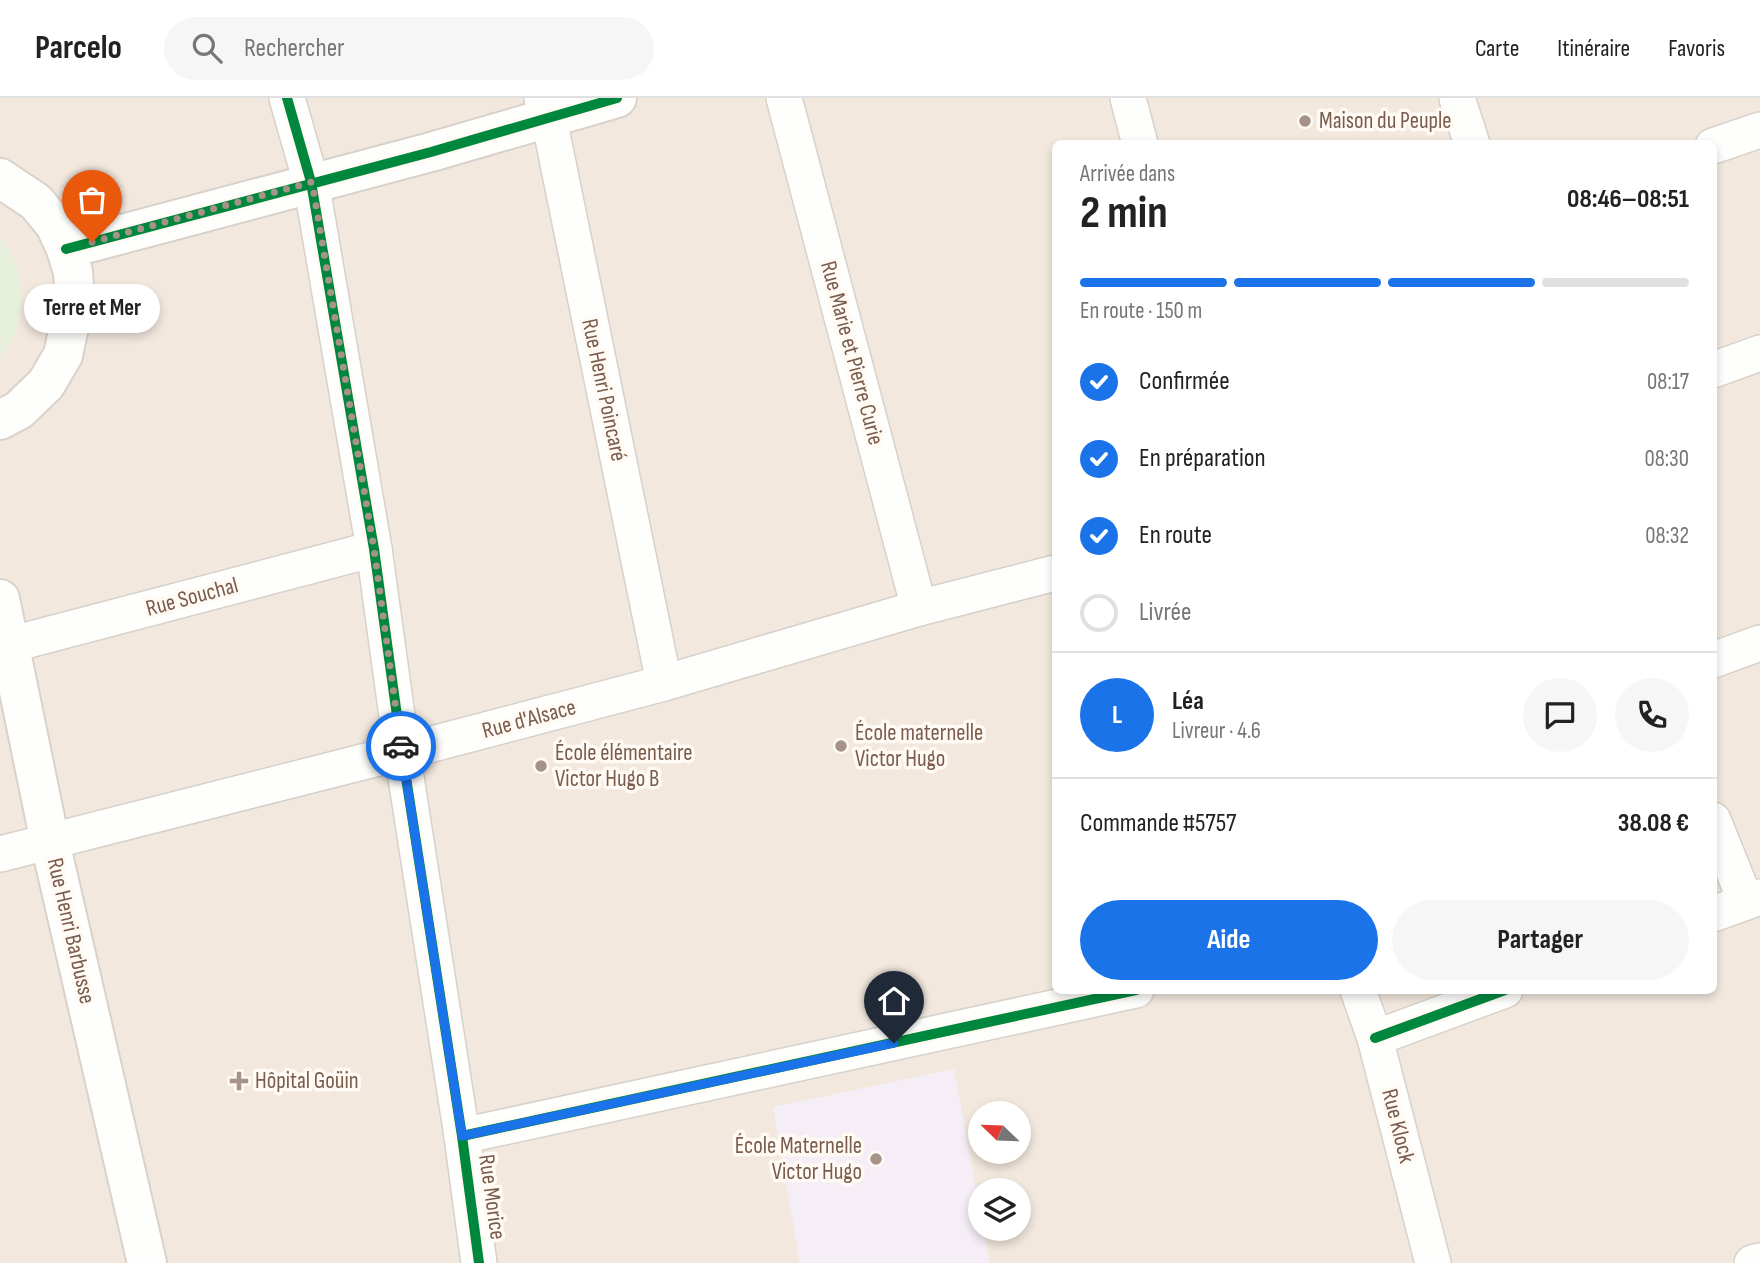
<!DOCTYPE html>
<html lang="fr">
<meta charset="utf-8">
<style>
:root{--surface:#fff;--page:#f6f6f6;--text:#222;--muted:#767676;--line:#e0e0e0;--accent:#1a73e8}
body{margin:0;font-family:"Sofia Sans Condensed",sans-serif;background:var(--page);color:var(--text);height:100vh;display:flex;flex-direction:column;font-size:26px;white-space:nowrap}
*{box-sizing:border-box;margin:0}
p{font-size:23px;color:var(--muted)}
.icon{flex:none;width:38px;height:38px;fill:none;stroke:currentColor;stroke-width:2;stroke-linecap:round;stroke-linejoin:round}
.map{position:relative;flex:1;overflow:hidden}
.sheet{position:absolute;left:1052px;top:42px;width:665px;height:854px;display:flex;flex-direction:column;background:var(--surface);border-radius:10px;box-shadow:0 4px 10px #0003}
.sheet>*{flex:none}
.needle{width:46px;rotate:293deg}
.tools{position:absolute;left:968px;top:1003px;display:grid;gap:14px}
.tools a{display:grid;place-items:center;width:63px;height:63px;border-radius:50%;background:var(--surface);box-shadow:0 4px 10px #0003;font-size:35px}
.pin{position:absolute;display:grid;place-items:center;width:60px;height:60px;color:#fff;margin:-72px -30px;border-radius:50% 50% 50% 0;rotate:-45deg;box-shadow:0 0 7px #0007}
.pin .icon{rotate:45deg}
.courier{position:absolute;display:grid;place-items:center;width:70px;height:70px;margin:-35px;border:5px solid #1a73e8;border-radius:50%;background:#fff;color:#222;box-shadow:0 2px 9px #0007}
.bubble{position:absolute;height:49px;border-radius:24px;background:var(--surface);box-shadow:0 4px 10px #0003;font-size:23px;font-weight:700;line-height:49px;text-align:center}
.headline em{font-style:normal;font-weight:700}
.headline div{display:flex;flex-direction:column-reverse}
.headline{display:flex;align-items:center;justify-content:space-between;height:119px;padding:0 28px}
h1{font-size:46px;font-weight:700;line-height:52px}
.bar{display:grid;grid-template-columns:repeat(4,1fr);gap:10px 7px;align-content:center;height:84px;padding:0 28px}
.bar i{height:9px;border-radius:5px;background:var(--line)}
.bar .active{background:var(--accent)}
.bar p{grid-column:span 4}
.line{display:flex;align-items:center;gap:18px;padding:0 28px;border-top:2px solid var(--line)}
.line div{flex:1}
.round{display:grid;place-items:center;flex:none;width:74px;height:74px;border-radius:37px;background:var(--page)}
ol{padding:0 28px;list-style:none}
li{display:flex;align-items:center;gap:21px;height:77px}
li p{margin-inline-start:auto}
li .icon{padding:7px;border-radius:50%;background:var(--accent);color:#fff;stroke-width:4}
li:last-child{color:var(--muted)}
li i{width:38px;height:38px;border:4px solid var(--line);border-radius:50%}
.action{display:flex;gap:14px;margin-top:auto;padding:14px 28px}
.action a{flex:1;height:80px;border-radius:42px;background:var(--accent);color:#fff;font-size:28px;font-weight:700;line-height:80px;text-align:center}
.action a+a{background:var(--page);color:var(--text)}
header{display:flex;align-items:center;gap:42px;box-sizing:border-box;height:98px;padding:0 35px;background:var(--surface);border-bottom:2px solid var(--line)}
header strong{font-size:33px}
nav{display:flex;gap:38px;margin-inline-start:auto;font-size:24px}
.search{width:490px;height:63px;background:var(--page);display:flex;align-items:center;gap:18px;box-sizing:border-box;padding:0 24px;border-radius:38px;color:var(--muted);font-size:26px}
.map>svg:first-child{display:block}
.residential{fill:#f2e8de;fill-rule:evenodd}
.education{fill:#f6eef6}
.grass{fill:#e7f0db}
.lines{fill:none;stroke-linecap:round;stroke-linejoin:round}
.street-casing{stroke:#d7d1cb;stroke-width:38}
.secondary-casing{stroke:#d9d2cb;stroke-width:42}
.street{stroke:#fefefd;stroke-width:35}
.secondary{stroke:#fefefd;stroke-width:38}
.cycleway-casing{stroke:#fffaf3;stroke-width:15}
.cycleway{stroke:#00873e;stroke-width:10}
.done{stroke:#a69286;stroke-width:7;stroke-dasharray:0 12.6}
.route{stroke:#1a73e8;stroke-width:9}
.poi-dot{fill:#a69286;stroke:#fffaf3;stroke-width:2.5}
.labels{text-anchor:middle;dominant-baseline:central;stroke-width:7;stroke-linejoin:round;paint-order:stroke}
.poi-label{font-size:23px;fill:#7a5c4d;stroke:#fffaf3;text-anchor:start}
.street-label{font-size:23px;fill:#7a5c4d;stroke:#fffaf3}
</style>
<header>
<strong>Parcelo</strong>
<div class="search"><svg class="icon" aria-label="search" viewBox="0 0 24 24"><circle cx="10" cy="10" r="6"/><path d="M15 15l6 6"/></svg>Rechercher</div>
<nav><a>Carte</a><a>Itinéraire</a><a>Favoris</a></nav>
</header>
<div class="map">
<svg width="1760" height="1165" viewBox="0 0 1760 1165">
<rect width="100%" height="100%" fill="#f9f5f0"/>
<!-- residential -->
<path class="residential" d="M0,0H1760V1165H0ZM1055,46H1713V892H1055ZM980,1015H1018V1054H980ZM980,1092H1018V1130H980Z"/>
<!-- education -->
<polygon class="education" points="954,971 980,1113 980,1130 983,1131 990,1165 800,1165 773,1009"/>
<!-- grass -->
<path class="grass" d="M0,140C23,164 27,206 15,236C11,244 5,252 0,260Z"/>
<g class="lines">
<defs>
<g id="street">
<polyline points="287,0 311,84 374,451 402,654 462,1038 479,1165"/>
<polyline points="542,0 549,21 664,585"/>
<polyline points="784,0 919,510"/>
<polyline points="1128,0 1140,46"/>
<polyline points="1457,0 1472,46"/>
<polyline points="1713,48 1760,32"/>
<polyline points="1713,272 1760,255"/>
<polyline points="9,547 374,451"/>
<polyline points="1713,562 1760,545"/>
<polyline points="1713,722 1746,804"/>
<polyline points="0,756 402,654 664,585 919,510 1055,475"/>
<polyline points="1713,816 1760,799"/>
<polyline points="1358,892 1375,940 1433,1165"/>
<polyline points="1375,940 1505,892"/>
<polyline points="462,1038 1136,892"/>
<polyline points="1752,1165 1760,1163"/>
</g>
<g id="secondary">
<polyline points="0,80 36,104 55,127 66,151 73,174 75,201 63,257 46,286 19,312 0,322"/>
<polyline points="66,151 431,54 617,0"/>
<polyline points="0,501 50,744 147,1165"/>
</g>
</defs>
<!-- street casing -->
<use href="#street" class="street-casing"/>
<!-- secondary casing -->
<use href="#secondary" class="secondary-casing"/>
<!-- street -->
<use href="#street" class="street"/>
<!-- secondary -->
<use href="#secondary" class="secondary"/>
<defs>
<g id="cycleway">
<polyline points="287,0 311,84 374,451 402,654 462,1038 479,1165"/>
<polyline points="66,151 431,54 617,0"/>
<polyline points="1375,940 1505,892"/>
<polyline points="462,1038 1136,892"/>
</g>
</defs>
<!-- cycleway casing -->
<use href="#cycleway" class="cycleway-casing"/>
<!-- cycleway -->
<use href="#cycleway" class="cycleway"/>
</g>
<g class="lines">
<!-- done -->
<polyline class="done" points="92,144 312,84 374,451 401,648"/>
<!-- route -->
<polyline class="route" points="401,648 462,1038 894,945"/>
</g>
<!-- markers -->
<g class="poi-dot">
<circle cx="1305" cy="23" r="7"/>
<circle cx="841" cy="648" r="7"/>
<circle cx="541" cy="668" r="7"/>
<path d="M235.5 972.5h7v7h7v7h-7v7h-7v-7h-7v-7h7z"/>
<circle cx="876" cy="1061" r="7"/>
</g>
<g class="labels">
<!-- poi labels -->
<g class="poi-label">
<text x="1319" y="23">Maison du Peuple</text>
<text x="855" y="635">École maternelle<tspan x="855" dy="26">Victor Hugo</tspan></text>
<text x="555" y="655">École élémentaire<tspan x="555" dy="26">Victor Hugo B</tspan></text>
<text x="255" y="983">Hôpital Goüin</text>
<text x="862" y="1048" text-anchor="end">École Maternelle<tspan x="862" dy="26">Victor Hugo</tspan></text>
</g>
<!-- street labels -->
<g class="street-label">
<text transform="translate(852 255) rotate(75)">Rue Marie et Pierre Curie</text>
<text transform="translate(604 292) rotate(78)">Rue Henri Poincaré</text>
<text transform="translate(192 499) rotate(-15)">Rue Souchal</text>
<text transform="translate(529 621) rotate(-15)">Rue d'Alsace</text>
<text transform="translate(71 833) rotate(77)">Rue Henri Barbusse</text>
<text transform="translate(1398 1028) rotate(76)">Rue Klock</text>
<text transform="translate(492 1099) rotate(82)">Rue Morice</text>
</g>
</g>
</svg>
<div class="tools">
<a><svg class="needle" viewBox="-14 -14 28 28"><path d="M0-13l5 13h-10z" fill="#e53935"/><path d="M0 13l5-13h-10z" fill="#767676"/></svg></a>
<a><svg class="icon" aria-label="layers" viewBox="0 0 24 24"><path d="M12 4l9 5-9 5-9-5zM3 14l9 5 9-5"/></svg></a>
</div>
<div class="pin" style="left:92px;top:144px;background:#ea580c"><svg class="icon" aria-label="bag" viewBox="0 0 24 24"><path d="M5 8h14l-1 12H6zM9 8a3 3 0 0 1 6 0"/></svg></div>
<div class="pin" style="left:894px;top:945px;background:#1f2937"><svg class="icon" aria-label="home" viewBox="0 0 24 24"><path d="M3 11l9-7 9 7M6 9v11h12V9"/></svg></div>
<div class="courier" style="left:401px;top:648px"><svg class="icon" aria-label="car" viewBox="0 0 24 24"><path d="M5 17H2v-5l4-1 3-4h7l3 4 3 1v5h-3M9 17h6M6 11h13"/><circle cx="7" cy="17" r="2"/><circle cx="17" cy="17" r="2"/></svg></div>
<div class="bubble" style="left:24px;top:186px;width:136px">Terre et Mer</div>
<section class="sheet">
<div class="headline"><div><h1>2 min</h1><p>Arrivée dans</p></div><em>08:46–08:51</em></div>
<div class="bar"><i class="active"></i><i class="active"></i><i class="active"></i><i></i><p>En route · 150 m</p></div>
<ol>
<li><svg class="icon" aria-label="check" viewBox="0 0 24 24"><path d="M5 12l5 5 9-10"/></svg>Confirmée<p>08:17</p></li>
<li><svg class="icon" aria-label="check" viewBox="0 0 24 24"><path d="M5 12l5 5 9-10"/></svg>En préparation<p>08:30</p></li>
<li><svg class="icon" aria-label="check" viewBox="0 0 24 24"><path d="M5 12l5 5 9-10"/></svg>En route<p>08:32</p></li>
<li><i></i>Livrée</li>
</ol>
<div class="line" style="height:126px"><b class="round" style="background:var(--accent);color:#fff">L</b><div><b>Léa</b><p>Livreur · 4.6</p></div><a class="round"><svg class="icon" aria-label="chat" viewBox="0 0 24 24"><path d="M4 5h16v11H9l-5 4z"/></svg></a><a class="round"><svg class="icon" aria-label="phone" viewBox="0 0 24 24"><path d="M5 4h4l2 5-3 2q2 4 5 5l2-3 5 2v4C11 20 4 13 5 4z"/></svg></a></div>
<div class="line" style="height:91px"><div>Commande #5757</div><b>38.08 €</b></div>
<div class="action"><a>Aide</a><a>Partager</a></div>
</section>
</div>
